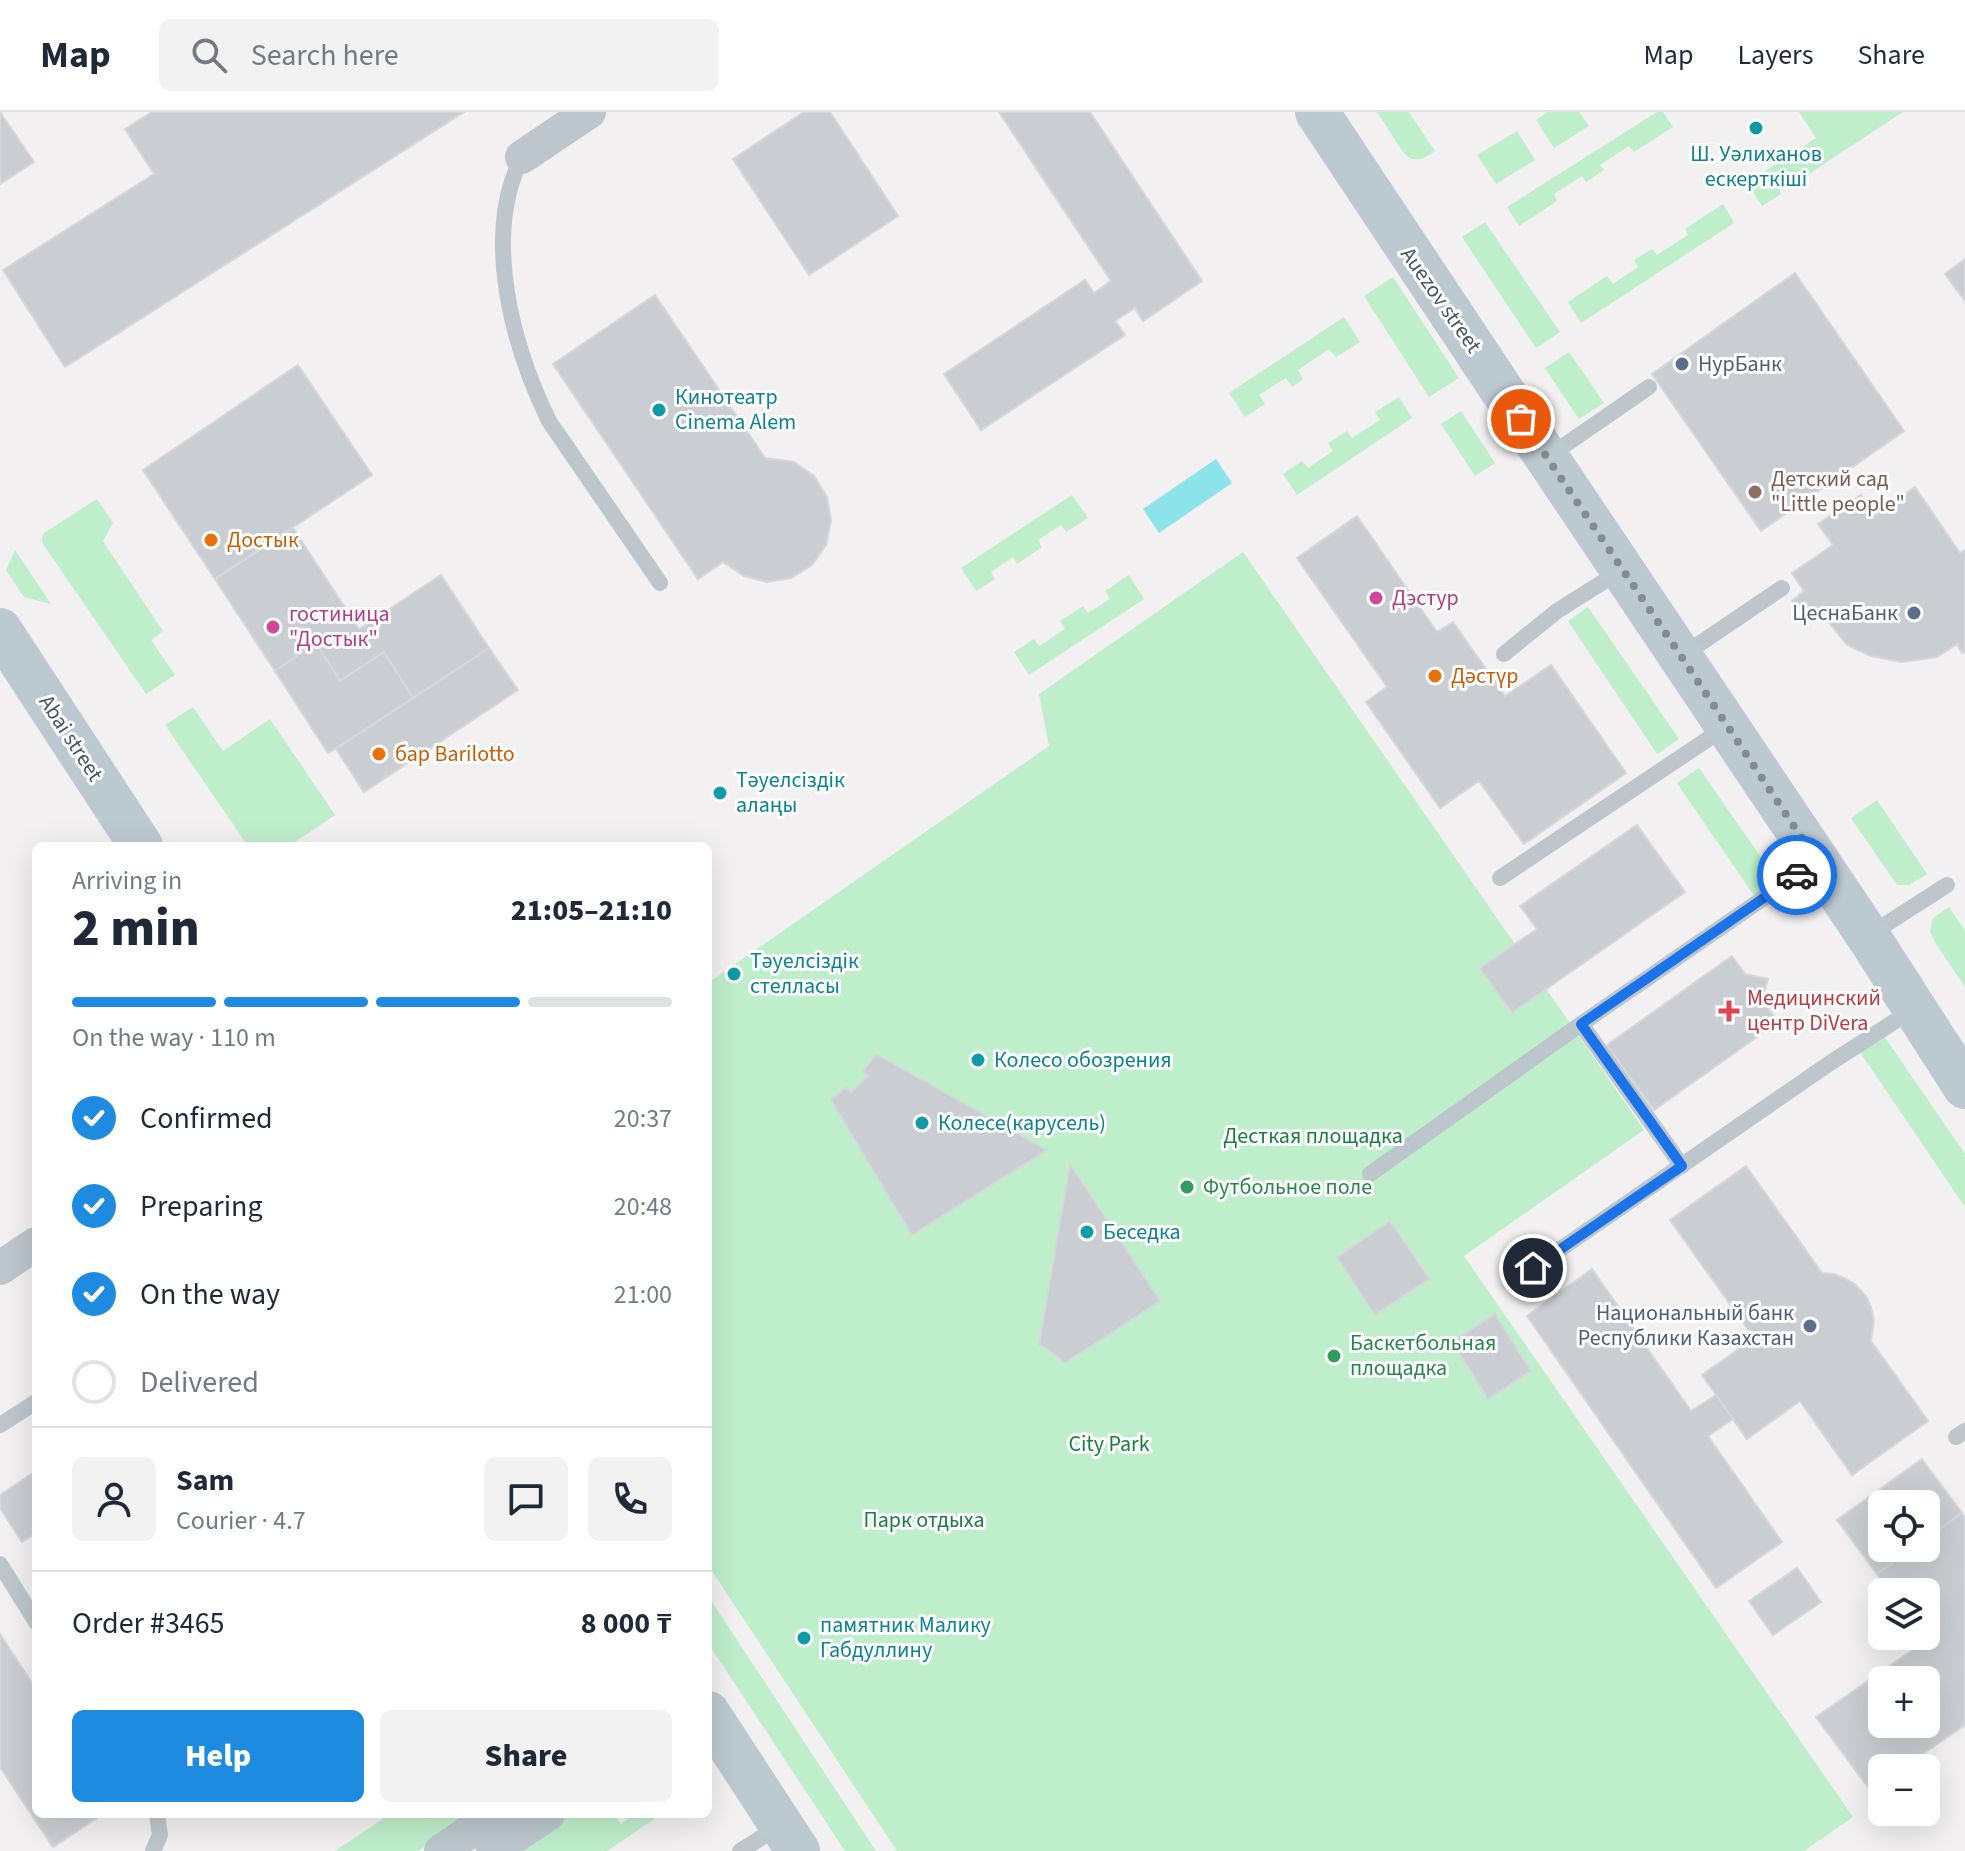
<!DOCTYPE html>
<meta charset="utf-8">
<style>
:root{--surface:#fff;--page:#f2f2f3;--text:#1f2937;--muted:#747a83;--line:#e0e1e3;--accent:#1d8bdf}
body{margin:0;font-family:"Source Sans 3",sans-serif;background:var(--page);color:var(--text);height:100vh;display:flex;flex-direction:column;font-size:30px;white-space:nowrap}
*{box-sizing:border-box;margin:0}
p{font-size:26px;color:var(--muted)}
.icon{flex:none;width:44px;height:44px;fill:none;stroke:currentColor;stroke-width:2;stroke-linecap:round;stroke-linejoin:round}
.map{position:relative;flex:1;overflow:hidden}
.side{position:absolute;left:32px;top:730px;width:680px;height:976px;display:flex;flex-direction:column;background:var(--surface);border-radius:12px;box-shadow:0 8px 32px #0002}
.side>*{flex:none}
.tools{position:absolute;left:1868px;top:1378px;display:grid;gap:16px}
.tools a{display:grid;place-items:center;width:72px;height:72px;border-radius:12px;background:var(--surface);box-shadow:0 8px 32px #0002;font-size:40px}
.pin{position:absolute;display:grid;place-items:center;width:68px;height:68px;color:#fff;margin:-34px;border:4px solid #fff;border-radius:50%;box-shadow:0 2px 8px #0007}
.courier{position:absolute;display:grid;place-items:center;width:80px;height:80px;margin:-40px;border:6px solid #1a73e8;border-radius:50%;background:#fff;color:#222;box-shadow:0 2px 10px #0007}
.head em{font-style:normal;font-weight:800}
.head div{display:flex;flex-direction:column-reverse}
.head{display:flex;align-items:center;justify-content:space-between;height:136px;padding:0 40px}
h1{font-size:52px;font-weight:800;line-height:60px}
.bar{display:grid;grid-template-columns:repeat(4,1fr);gap:12px 8px;align-content:center;height:96px;padding:0 40px}
.bar i{height:10px;border-radius:6px;background:var(--line)}
.bar .selected{background:var(--accent)}
.bar p{grid-column:span 4}
.line{display:flex;align-items:center;gap:20px;padding:0 40px;border-top:2px solid var(--line)}
.line div{flex:1}
.round{display:grid;place-items:center;flex:none;width:84px;height:84px;border-radius:12px;background:var(--page)}
ol{padding:0 40px;list-style:none}
li{display:flex;align-items:center;gap:24px;height:88px}
li p{margin-inline-start:auto}
li .icon{padding:8px;border-radius:50%;background:var(--accent);color:#fff;stroke-width:4}
li:last-child{color:var(--muted)}
li i{width:44px;height:44px;border:4px solid var(--line);border-radius:50%}
.button{display:flex;gap:16px;margin-top:auto;padding:16px 40px}
.button a{flex:1;height:92px;border-radius:12px;background:var(--accent);color:#fff;font-size:32px;font-weight:800;line-height:92px;text-align:center}
.button a+a{background:var(--page);color:var(--text)}
header{display:flex;align-items:center;gap:48px;box-sizing:border-box;height:112px;padding:0 40px;background:var(--surface);border-bottom:2px solid var(--line)}
header strong{font-size:38px}
nav{display:flex;gap:44px;margin-inline-start:auto;font-size:28px}
.search{width:560px;height:72px;background:var(--page);display:flex;align-items:center;gap:20px;box-sizing:border-box;padding:0 28px;border-radius:12px;color:var(--muted);font-size:30px}
.map>svg:first-child{display:block}
.green{fill:#bfeecb}
.water{fill:#8de3ea}
.building{fill:#caced2;stroke:#d4d7db;stroke-width:2;fill-rule:evenodd}
.lines{fill:none;stroke-linecap:round;stroke-linejoin:round}
.lane{stroke:#bcc6cc;stroke-width:16}
.street{stroke:#bcc6cc;stroke-width:34}
.secondary{stroke:#bcc9d1;stroke-width:44}
.done{stroke:#848c90;stroke-width:8;stroke-dasharray:0 14.4}
.route{stroke:#1a73e8;stroke-width:10}
.culture-dot{fill:#0f9aa8;stroke:#fff;stroke-width:3}
.service-dot{fill:#5c6f8a;stroke:#fff;stroke-width:3}
.education-dot{fill:#8d6e63;stroke:#fff;stroke-width:3}
.food-dot{fill:#e8710a;stroke:#fff;stroke-width:3}
.hotel-dot{fill:#d1479c;stroke:#fff;stroke-width:3}
.health-dot{fill:#e0444e;stroke:#fff;stroke-width:3}
.leisure-dot{fill:#2e9e5b;stroke:#fff;stroke-width:3}
.labels{text-anchor:middle;dominant-baseline:central;stroke-width:6;stroke-linejoin:round;paint-order:stroke}
.culture-label{font-size:22px;fill:#0d838f;stroke:#fff;text-anchor:start}
.street-label{font-size:22px;fill:#48565d;stroke:#fff}
.service-label{font-size:22px;fill:#4e5e75;stroke:#fff;text-anchor:end}
.education-label{font-size:22px;fill:#785e54;stroke:#fff;text-anchor:start}
.food-label{font-size:22px;fill:#c56008;stroke:#fff;text-anchor:start}
.hotel-label{font-size:22px;fill:#b23c85;stroke:#fff;text-anchor:start}
.health-label{font-size:22px;fill:#be3a42;stroke:#fff;text-anchor:start}
.park-label{font-size:22px;fill:#197e3e;stroke:#fff}
.leisure-label{font-size:22px;fill:#27864d;stroke:#fff;text-anchor:start}
</style>
<header>
<strong>Map</strong>
<div class="search"><svg class="icon" aria-label="search" viewBox="0 0 24 24"><circle cx="10" cy="10" r="6"/><path d="M15 15l6 6"/></svg>Search here</div>
<nav><a>Map</a><a>Layers</a><a>Share</a></nav>
</header>
<div class="map">
<svg width="1965" height="1739" viewBox="0 0 1965 1739">
<rect width="100%" height="100%" fill="#f2f0f0"/>
<!-- green -->
<g class="green">
<path d="M1377,0H1409L1435,39C1413,55 1407,47 1395,28C1389,18 1383,9 1377,0Z"/>
<polygon points="1548,0 1579,0 1589,14 1554,36 1536,8"/>
<polygon points="1657,0 1663,0 1673,15 1634,40 1629,34 1600,53 1604,58 1586,70 1582,64 1554,82 1557,89 1519,114 1507,95"/>
<polygon points="1799,0 1903,0 1804,65 1800,59 1777,74 1781,82 1762,94 1747,71 1816,26"/>
<polygon points="1517,19 1535,48 1496,72 1477,43"/>
<polygon points="1723,92 1734,111 1581,211 1568,190 1607,164 1613,172 1638,155 1634,148 1652,137 1657,143 1688,123 1685,117"/>
<polygon points="1485,110 1560,220 1536,236 1462,125"/>
<polygon points="1393,165 1459,266 1429,285 1364,184"/>
<polygon points="1344,205 1360,230 1336,245 1329,237 1298,258 1303,267 1292,275 1286,266 1259,283 1265,292 1245,305 1229,281"/>
<polygon points="1569,240 1604,291 1579,307 1545,256"/>
<polygon points="1399,285 1412,306 1297,383 1283,362 1302,349 1308,356 1333,339 1328,331 1347,319 1352,326 1380,308 1375,300"/>
<polygon points="1461,299 1495,351 1475,364 1441,312"/>
<polygon points="1072,383 1088,406 1066,420 1061,413 1038,428 1042,435 1017,452 1013,445 991,460 995,467 976,479 961,456"/>
<polygon points="97,387 113,411 103,429 163,519 151,528 175,563 146,582 43,432 42,426 44,421"/>
<polygon points="15,438 51,492 24,485 6,458"/>
<polygon points="1243,440 1644,1018 1464,1144 1853,1705 1804,1739 897,1739 708,1453 708,871 1049,634 1039,582"/>
<polygon points="1129,463 1144,487 1029,563 1014,540 1034,527 1039,534 1065,517 1060,509 1083,494 1088,501 1110,487 1105,479"/>
<polygon points="1588,495 1679,627 1657,642 1568,509"/>
<polygon points="193,595 223,639 270,607 335,703 289,734 248,734 165,613"/>
<polygon points="1699,656 1778,770 1755,785 1677,671"/>
<polygon points="1877,688 1927,762 1909,773 1897,773 1851,706"/>
<polygon points="1949,795 1965,819 1965,875 1936,832 1930,819 1933,806"/>
<polygon points="1884,924 1965,1042 1965,1095 1860,940"/>
<polygon points="708,1484 876,1739 845,1739 708,1531"/>
<polygon points="390,1702 473,1702 418,1739 335,1739"/>
<polygon points="560,1702 614,1702 621,1712 635,1702 662,1702 607,1739 505,1739"/>
</g>
<!-- water -->
<polygon class="water" points="1216,347 1232,371 1159,421 1143,397"/>
<!-- building -->
<g class="building">
<polygon points="0,0 34,50 0,72"/>
<polygon points="152,0 464,0 65,255 3,158 154,62 125,17"/>
<polygon points="804,0 830,0 898,104 809,163 733,47"/>
<polygon points="999,0 1090,0 1202,169 1143,209 1135,196 1115,209 1125,223 981,318 944,262 1085,168 1094,181 1111,169"/>
<polygon points="1965,147 1965,189 1945,162"/>
<polygon points="1795,161 1904,319 1761,419 1652,262"/>
<polygon points="655,183 765,346 794,350 814,364 827,385 831,409 826,433 812,453 791,466 767,470 744,464 723,450 698,467 553,252"/>
<polygon points="298,253 372,363 215,467 143,358"/>
<polygon points="1915,375 1960,441 1965,438 1965,539 1962,541 1957,532 1937,545 1902,550 1871,544 1847,533 1818,497 1806,507 1792,489 1804,479 1792,461 1833,433 1818,412 1861,383 1875,403"/>
<polygon points="1357,404 1437,520 1453,510 1505,584 1551,553 1626,661 1524,732 1479,669 1440,696 1366,590 1387,575 1297,446"/>
<polygon points="293,416 359,517 441,463 489,536 413,586 384,540 340,569 316,531 275,559 215,467"/>
<polygon points="316,531 340,569 384,540 413,586 328,641 275,559"/>
<polygon points="489,536 518,578 364,680 336,637"/>
<polygon points="1637,713 1685,780 1512,901 1480,856 1537,817 1520,794"/>
<polygon points="1732,844 1745,862 1768,867 1762,887 1778,910 1654,998 1607,933"/>
<polygon points="876,942 1047,1038 912,1123 831,988 846,975 851,980 868,964 863,959"/>
<polygon points="1070,1052 1160,1189 1065,1251 1048,1237 1039,1233"/>
<polygon points="1746,1054 1822,1161 1834,1162 1844,1166 1855,1172 1866,1184 1871,1195 1874,1208 1871,1229 1928,1309 1852,1363 1800,1289 1747,1327 1702,1263 1754,1226 1670,1108"/>
<polygon points="1390,1109 1429,1167 1375,1203 1337,1145"/>
<polygon points="1592,1157 1691,1299 1716,1283 1733,1307 1708,1324 1782,1430 1716,1476 1527,1204"/>
<polygon points="1495,1202 1531,1259 1488,1287 1452,1230"/>
<polygon points="1922,1347 1962,1401 1926,1427 1926,1392 1882,1392 1882,1436 1913,1436 1877,1462 1837,1408"/>
<polygon points="36,1359 36,1421 22,1430 0,1396 0,1383"/>
<path d="M1962,1401L1965,1405V1613L1902,1656H1882V1670L1870,1678L1816,1605L1924,1530L1920,1524H1926V1480H1888L1877,1462L1913,1436H1926V1427ZM1882,1568H1926V1612H1882Z"/>
<polygon points="1797,1456 1821,1490 1773,1523 1749,1489"/>
<polygon points="0,1522 36,1577 36,1702 103,1702 53,1735 0,1655"/>
</g>
<g class="lines">
<!-- lane -->
<g class="lane">
<path d="M522,45C482,124 512,233 549,309L660,471"/>
<polyline points="1549,344 1649,275"/>
<polyline points="1504,542 1557,499 1622,458"/>
<polyline points="1683,543 1782,476"/>
<polyline points="1500,766 1726,615"/>
<polyline points="1869,823 1947,773"/>
<polyline points="1581,912 1682,1054"/>
<polyline points="1370,1062 1581,912 1816,750"/>
<polyline points="1533,1156 1830,951 1914,897"/>
<polyline points="0,1313 36,1290"/>
<polyline points="1956,1325 1965,1319"/>
<polyline points="0,1452 36,1510"/>
<polyline points="153,1739 160,1723 157,1702"/>
<polyline points="740,1739 780,1714"/>
</g>
<!-- street -->
<g class="street">
<polyline points="522,45 589,0"/>
<polyline points="0,1156 36,1132"/>
<polyline points="441,1739 496,1702"/>
<polyline points="493,1739 548,1702"/>
</g>
<!-- secondary -->
<g class="secondary">
<polyline points="1317,0 1521,307 1868,824 1965,975"/>
<polyline points="0,518 141,734"/>
<polyline points="708,1601 798,1739"/>
</g>
</g>
<g class="lines">
<!-- done -->
<polyline class="done" points="1521,307 1681,544 1817,749 1797,763"/>
<!-- route -->
<polyline class="route" points="1533,1156 1682,1054 1581,912 1797,763"/>
</g>
<!-- markers -->
<g class="culture-dot">
<circle cx="1756" cy="16" r="8"/>
<circle cx="659" cy="298" r="8"/>
<circle cx="720" cy="681" r="8"/>
<circle cx="734" cy="862" r="8"/>
<circle cx="978" cy="948" r="8"/>
<circle cx="922" cy="1011" r="8"/>
<circle cx="1087" cy="1120" r="8"/>
<circle cx="804" cy="1526" r="8"/>
</g>
<g class="service-dot">
<circle cx="1682" cy="252" r="8"/>
<circle cx="1914" cy="501" r="8"/>
<circle cx="1810" cy="1214" r="8"/>
</g>
<circle class="education-dot" cx="1755" cy="380" r="8"/>
<g class="food-dot">
<circle cx="211" cy="428" r="8"/>
<circle cx="1435" cy="564" r="8"/>
<circle cx="379" cy="642" r="8"/>
</g>
<g class="hotel-dot">
<circle cx="1376" cy="486" r="8"/>
<circle cx="273" cy="515" r="8"/>
</g>
<path class="health-dot" d="M1725 887h8v8h8v8h-8v8h-8v-8h-8v-8h8z"/>
<g class="leisure-dot">
<circle cx="1187" cy="1075" r="8"/>
<circle cx="1334" cy="1244" r="8"/>
</g>
<g class="labels">
<!-- culture labels -->
<g class="culture-label">
<text x="1756" y="42" text-anchor="middle">Ш. Уәлиханов<tspan x="1756" dy="25">ескерткіші</tspan></text>
<text x="675" y="285">Кинотеатр<tspan x="675" dy="25">Cinema Alem</tspan></text>
<text x="736" y="668">Тәуелсіздік<tspan x="736" dy="25">алаңы</tspan></text>
<text x="750" y="849">Тәуелсіздік<tspan x="750" dy="25">стелласы</tspan></text>
<text x="994" y="948">Колесо обозрения</text>
<text x="938" y="1011">Колесе(карусель)</text>
<text x="1103" y="1120">Беседка</text>
<text x="820" y="1513">памятник Малику<tspan x="820" dy="25">Габдуллину</tspan></text>
</g>
<!-- street labels -->
<g class="street-label">
<text transform="translate(1441 188) rotate(55)">Auezov street</text>
<text transform="translate(71 626) rotate(57)">Abai street</text>
</g>
<!-- service labels -->
<g class="service-label">
<text x="1698" y="252" text-anchor="start">НурБанк</text>
<text x="1898" y="501">ЦеснаБанк</text>
<text x="1794" y="1201">Национальный банк<tspan x="1794" dy="25">Республики Казахстан</tspan></text>
</g>
<!-- education labels -->
<g class="education-label">
<text x="1771" y="367">Детский сад<tspan x="1771" dy="25">"Little people"</tspan></text>
</g>
<!-- food labels -->
<g class="food-label">
<text x="227" y="428">Достык</text>
<text x="1451" y="564">Дәстүр</text>
<text x="395" y="642">бар Barilotto</text>
</g>
<!-- hotel labels -->
<g class="hotel-label">
<text x="1392" y="486">Дэстур</text>
<text x="289" y="502">гостиница<tspan x="289" dy="25">"Достык"</tspan></text>
</g>
<!-- health labels -->
<g class="health-label">
<text x="1747" y="886">Медицинский<tspan x="1747" dy="25">центр DiVera</tspan></text>
</g>
<!-- park labels -->
<g class="park-label">
<text x="1313" y="1024">Десткая площадка</text>
<text x="1109" y="1332">City Park</text>
<text x="924" y="1408">Парк отдыха</text>
</g>
<!-- leisure labels -->
<g class="leisure-label">
<text x="1203" y="1075">Футбольное поле</text>
<text x="1350" y="1231">Баскетбольная<tspan x="1350" dy="25">площадка</tspan></text>
</g>
</g>
</svg>
<div class="tools">
<a><svg class="icon" aria-label="locate" viewBox="0 0 24 24"><circle cx="12" cy="12" r="6"/><path d="M12 2v4M12 18v4M2 12h4M18 12h4"/></svg></a>
<a><svg class="icon" aria-label="layers" viewBox="0 0 24 24"><path d="M12 4l9 5-9 5-9-5zM3 14l9 5 9-5"/></svg></a>
<a>+</a>
<a>−</a>
</div>
<div class="pin" style="left:1521px;top:307px;background:#ea580c"><svg class="icon" aria-label="bag" viewBox="0 0 24 24"><path d="M5 8h14l-1 12H6zM9 8a3 3 0 0 1 6 0"/></svg></div>
<div class="pin" style="left:1533px;top:1156px;background:#1f2937"><svg class="icon" aria-label="home" viewBox="0 0 24 24"><path d="M3 11l9-7 9 7M6 9v11h12V9"/></svg></div>
<div class="courier" style="left:1797px;top:763px"><svg class="icon" aria-label="car" viewBox="0 0 24 24"><path d="M5 17H2v-5l4-1 3-4h7l3 4 3 1v5h-3M9 17h6M6 11h13"/><circle cx="7" cy="17" r="2"/><circle cx="17" cy="17" r="2"/></svg></div>
<section class="side">
<div class="head"><div><h1>2 min</h1><p>Arriving in</p></div><em>21:05–21:10</em></div>
<div class="bar"><i class="selected"></i><i class="selected"></i><i class="selected"></i><i></i><p>On the way · 110 m</p></div>
<ol>
<li><svg class="icon" aria-label="check" viewBox="0 0 24 24"><path d="M5 12l5 5 9-10"/></svg>Confirmed<p>20:37</p></li>
<li><svg class="icon" aria-label="check" viewBox="0 0 24 24"><path d="M5 12l5 5 9-10"/></svg>Preparing<p>20:48</p></li>
<li><svg class="icon" aria-label="check" viewBox="0 0 24 24"><path d="M5 12l5 5 9-10"/></svg>On the way<p>21:00</p></li>
<li><i></i>Delivered</li>
</ol>
<div class="line" style="height:144px"><a class="round"><svg class="icon" aria-label="person" viewBox="0 0 24 24"><circle cx="12" cy="8" r="4"/><path d="M4 21q1-7 8-7t8 7"/></svg></a><div><b>Sam</b><p>Courier · 4.7</p></div><a class="round"><svg class="icon" aria-label="chat" viewBox="0 0 24 24"><path d="M4 5h16v11H9l-5 4z"/></svg></a><a class="round"><svg class="icon" aria-label="phone" viewBox="0 0 24 24"><path d="M5 4h4l2 5-3 2q2 4 5 5l2-3 5 2v4C11 20 4 13 5 4z"/></svg></a></div>
<div class="line" style="height:104px"><div>Order #3465</div><b>8 000 ₸</b></div>
<div class="button"><a>Help</a><a>Share</a></div>
</section>
</div>
